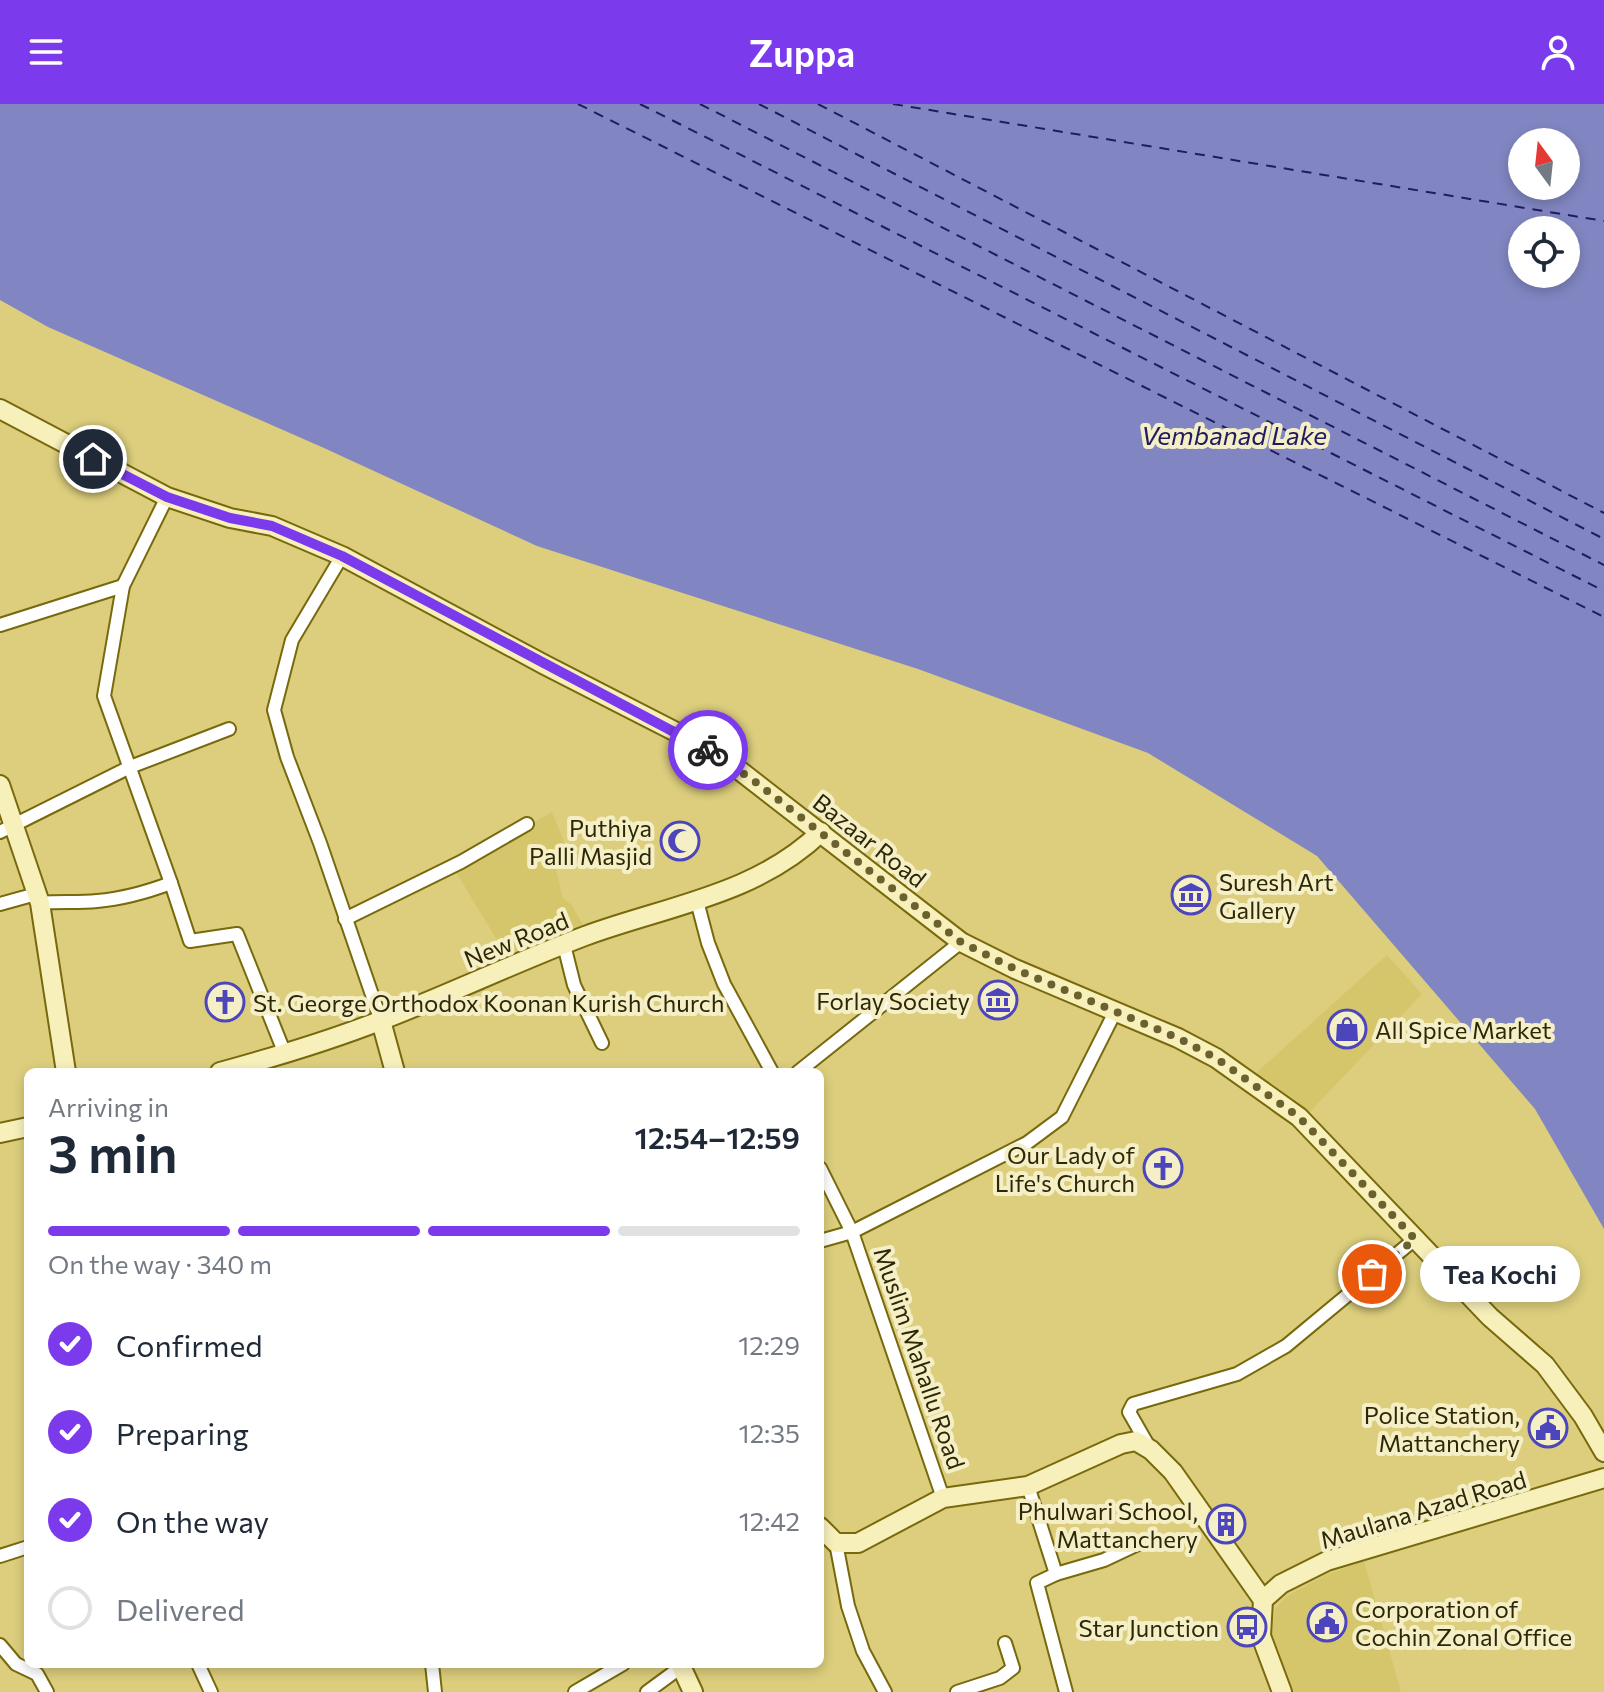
<!DOCTYPE html>
<meta charset="utf-8">
<style>
:root{--surface:#fff;--page:#f2f2f3;--text:#1f2937;--muted:#747a83;--line:#e0e1e3;--accent:#7c3aed}
body{margin:0;font-family:Commissioner,sans-serif;background:var(--page);color:var(--text);height:100vh;display:flex;flex-direction:column;font-size:30px;white-space:nowrap}
*{box-sizing:border-box;margin:0}
p{font-size:26px;color:var(--muted)}
.icon{flex:none;width:44px;height:44px;fill:none;stroke:currentColor;stroke-width:2;stroke-linecap:round;stroke-linejoin:round}
.map{position:relative;flex:1;overflow:hidden}
.drawer{position:absolute;left:24px;top:964px;width:800px;height:600px;display:flex;flex-direction:column;background:var(--surface);border-radius:12px;box-shadow:0 4px 12px #0003}
.drawer>*{flex:none}
.needle{width:52px;rotate:345deg}
.buttons{position:absolute;left:1508px;top:24px;display:grid;gap:16px}
.buttons a{display:grid;place-items:center;width:72px;height:72px;border-radius:50%;background:var(--surface);box-shadow:0 4px 12px #0003;font-size:40px}
.pin{position:absolute;display:grid;place-items:center;width:68px;height:68px;color:#fff;margin:-34px;border:4px solid #fff;border-radius:50%;box-shadow:0 2px 8px #0007}
.courier{position:absolute;display:grid;place-items:center;width:80px;height:80px;margin:-40px;border:6px solid #7c3aed;border-radius:50%;background:#fff;color:#222;box-shadow:0 2px 10px #0007}
.bubble{position:absolute;height:56px;border-radius:28px;background:var(--surface);box-shadow:0 4px 12px #0003;font-size:26px;font-weight:600;line-height:56px;text-align:center}
.headline em{font-style:normal;font-weight:600}
.headline div{display:flex;flex-direction:column-reverse}
.headline{display:flex;align-items:center;justify-content:space-between;height:136px;padding:0 24px}
h1{font-size:52px;font-weight:600;line-height:60px}
.bar{display:grid;grid-template-columns:repeat(4,1fr);gap:12px 8px;align-content:center;height:96px;padding:0 24px}
.bar i{height:10px;border-radius:6px;background:var(--line)}
.bar .on{background:var(--accent)}
.bar p{grid-column:span 4}
ol{padding:0 24px;list-style:none}
li{display:flex;align-items:center;gap:24px;height:88px}
li p{margin-inline-start:auto}
li .icon{padding:8px;border-radius:50%;background:var(--accent);color:#fff;stroke-width:4}
li:last-child{color:var(--muted)}
li i{width:44px;height:44px;border:4px solid var(--line);border-radius:50%}
header{display:flex;justify-content:space-between;align-items:center;height:104px;padding:0 24px;background:var(--accent);color:#fff;font-size:36px;font-weight:600}
.map>svg:first-child{display:block}
.built{fill:#d6c66b}
.water{fill:#8186c2;fill-rule:evenodd}
.lines{fill:none;stroke-linecap:round;stroke-linejoin:round}
.ferry{stroke:#211b61;stroke-width:2;stroke-dasharray:10 8;stroke-linecap:butt}
.street-casing{stroke:#77690c;stroke-width:16}
.secondary-casing{stroke:#77690c;stroke-width:22}
.street{stroke:#fff;stroke-width:12}
.secondary{stroke:#f8f0bb;stroke-width:18}
.done{stroke:#6a612e;stroke-width:8;stroke-dasharray:0 14.4}
.route{stroke:#7c3aed;stroke-width:10}
.labels{text-anchor:middle;dominant-baseline:central;stroke-width:8;stroke-linejoin:round;paint-order:stroke}
.poi-label{font-size:24px;fill:#2d2704;stroke:#f5efc7;text-anchor:end}
.street-label{font-size:24px;fill:#2d2704;stroke:#f5efc7}
.water-label{font-size:26px;font-style:italic;fill:#211b61;stroke:#f5efc7}
</style>
<header><svg class="icon" aria-label="menu" viewBox="0 0 24 24"><path d="M4 6h16M4 12h16M4 18h16"/></svg>Zuppa<svg class="icon" aria-label="person" viewBox="0 0 24 24"><circle cx="12" cy="8" r="4"/><path d="M4 21q1-7 8-7t8 7"/></svg></header>
<div class="map">
<svg width="1604" height="1588" viewBox="0 0 1604 1588">
<rect width="100%" height="100%" fill="#dcce7d"/>
<!-- built -->
<g class="built">
<polygon points="552,708 565,740 552,749 563,795 572,801 583,821 509,856 454,765"/>
<polygon points="1387,851 1422,890 1304,1014 1256,969"/>
<polygon points="1364,1457 1401,1588 1290,1588 1272,1532 1275,1505 1287,1492 1326,1471"/>
</g>
<!-- water -->
<path class="water" d="M0,0H1604V1125L1535,1005L1317,752L1148,649L918,565L537,442L324,344L48,223L0,196ZM1522,38H1566V82H1522ZM1522,126H1566V170H1522Z"/>
<g class="lines">
<!-- ferry -->
<g class="ferry">
<polyline points="578,0 1604,513"/>
<polyline points="640,0 1604,487"/>
<polyline points="700,0 1604,461"/>
<polyline points="759,0 1604,435"/>
<polyline points="818,0 1604,409"/>
<polyline points="893,0 1604,117"/>
</g>
<defs>
<g id="street">
<polyline points="167,393 123,482 104,592 171,779"/>
<polyline points="342,452 292,536 274,606 287,653 320,739 381,917"/>
<polyline points="0,521 123,482"/>
<polyline points="0,728 130,663 229,625"/>
<polyline points="697,797 708,839 724,880 772,968"/>
<path d="M40,799C59,797 78,799 97,797C122,795 147,788 171,779L190,837L237,830L285,950"/>
<polyline points="0,800 36,790"/>
<polyline points="345,815 461,758 527,720"/>
<polyline points="564,841 574,881 602,939"/>
<polyline points="798,968 961,838"/>
<polyline points="820,1064 852,1128 943,1394"/>
<polyline points="820,1137 852,1128 1027,1039 1062,1013 1115,908"/>
<polyline points="1149,1343 1129,1308 1133,1300 1237,1270 1286,1242 1415,1135"/>
<polyline points="1028,1382 1056,1470 1037,1479 1066,1588"/>
<polyline points="836,1439 848,1502 863,1547 885,1588"/>
<polyline points="0,1452 28,1443"/>
<polyline points="1056,1470 1104,1456 1138,1440"/>
<polyline points="0,1541 16,1560 37,1570 47,1588"/>
<polyline points="198,1560 211,1588"/>
<polyline points="432,1560 435,1588"/>
<polyline points="575,1588 623,1560"/>
<polyline points="647,1588 681,1563"/>
<polyline points="957,1588 1000,1574 1013,1564 1005,1539"/>
</g>
<g id="secondary">
<polyline points="0,305 167,393 230,414 272,422 342,452 545,561 678,629 730,659 961,838 1015,865 1178,934 1216,954 1299,1013 1490,1213 1545,1261 1583,1312 1604,1348"/>
<polyline points="0,681 40,799 66,968"/>
<polyline points="381,917 395,968"/>
<path d="M220,968C275,953 329,937 382,916C450,890 516,858 585,832C666,802 756,791 821,728"/>
<polyline points="0,1029 28,1023"/>
<polyline points="820,1423 836,1439 858,1439 943,1394 1028,1382 1121,1340 1136,1337 1151,1346 1173,1368 1263,1496"/>
<polyline points="680,1560 693,1588"/>
<polyline points="1282,1588 1261,1532 1263,1496 1281,1480 1327,1457 1604,1374"/>
</g>
</defs>
<!-- street casing -->
<use href="#street" class="street-casing"/>
<!-- secondary casing -->
<use href="#secondary" class="secondary-casing"/>
<!-- street -->
<use href="#street" class="street"/>
<!-- secondary -->
<use href="#secondary" class="secondary"/>
</g>
<g class="lines">
<!-- done -->
<polyline class="done" points="708,646 753,676 961,838 1015,865 1178,934 1216,954 1299,1013 1415,1135 1372,1170"/>
<!-- route -->
<polyline class="route" points="93,355 167,393 230,414 272,422 342,452 708,646"/>
</g>
<!-- icons -->
<defs>
<symbol id="mosque-ring" viewBox="-11 -11 22 22"><circle r="9.5" fill="#f5efc7" stroke="#4c45bb" stroke-width="1.5"/><path d="M3.5-4.9A6 6 0 1 0 3.5 4.9A5 5 0 1 1 3.5-4.9Z" fill="#4c45bb"/></symbol>
<symbol id="museum-ring" viewBox="-11 -11 22 22"><circle r="9.5" fill="#f5efc7" stroke="#4c45bb" stroke-width="1.5"/><path d="M0-6L6-3V-2H-6V-3ZM-5-1h2V3h-2ZM-1-1h2V3h-2ZM3-1h2V3H3ZM-6 4H6V6H-6Z" fill="#4c45bb"/></symbol>
<symbol id="church-ring" viewBox="-11 -11 22 22"><circle r="9.5" fill="#f5efc7" stroke="#4c45bb" stroke-width="1.5"/><path d="M-1.2-6h2.4v3.5h3.3v2.4h-3.3V6h-2.4V-.1h-3.3v-2.4h3.3Z" fill="#4c45bb"/></symbol>
<symbol id="shop-ring" viewBox="-11 -11 22 22"><circle r="9.5" fill="#f5efc7" stroke="#4c45bb" stroke-width="1.5"/><path d="M-5-2.5h2.3a2.7 3.5 0 0 1 5.4 0H5L5.5 6h-11ZM-1.5-2.5h3a1.5 2.3 0 0 0-3 0Z" fill="#4c45bb"/></symbol>
<symbol id="civic-ring" viewBox="-11 -11 22 22"><circle r="9.5" fill="#f5efc7" stroke="#4c45bb" stroke-width="1.5"/><path d="M-.6-6.5H3V-4.5H.6V-3L4-1V1h2V6H-6V1h2V-1L-.6-3ZM-1.2 2.5V6h2.4V2.5Z" fill="#4c45bb"/></symbol>
<symbol id="building-ring" viewBox="-11 -11 22 22"><circle r="9.5" fill="#f5efc7" stroke="#4c45bb" stroke-width="1.5"/><path d="M-4-6H4V6H1V3H-1V6H-4ZM-2.5-4.3h1.7v1.8h-1.7ZM.8-4.3h1.7v1.8H.8ZM-2.5-1h1.7V.8h-1.7ZM.8-1h1.7V.8H.8Z" fill="#4c45bb"/></symbol>
<symbol id="bus-ring" viewBox="-11 -11 22 22"><circle r="9.5" fill="#f5efc7" stroke="#4c45bb" stroke-width="1.5"/><path d="M-5-6H5V4H4V6H2V4H-2V6H-4V4H-5ZM-3.5-4V0h7V-4ZM-3.5 1.2v1.5H-2V1.2ZM2 1.2v1.5H3.5V1.2Z" fill="#4c45bb"/></symbol>
</defs>
<g fill-rule="evenodd">
<use href="#mosque-ring" x="658" y="715" width="44" height="44"/>
<use href="#museum-ring" x="1169" y="769" width="44" height="44"/>
<use href="#museum-ring" x="976" y="874" width="44" height="44"/>
<use href="#church-ring" x="203" y="876" width="44" height="44"/>
<use href="#shop-ring" x="1325" y="903" width="44" height="44"/>
<use href="#church-ring" x="1141" y="1042" width="44" height="44"/>
<use href="#civic-ring" x="1526" y="1302" width="44" height="44"/>
<use href="#building-ring" x="1204" y="1398" width="44" height="44"/>
<use href="#civic-ring" x="1305" y="1496" width="44" height="44"/>
<use href="#bus-ring" x="1225" y="1501" width="44" height="44"/>
</g>
<g class="labels">
<!-- poi labels -->
<g class="poi-label">
<text x="652" y="723">Puthiya<tspan x="652" dy="28">Palli Masjid</tspan></text>
<text x="1219" y="777" text-anchor="start">Suresh Art<tspan x="1219" dy="28">Gallery</tspan></text>
<text x="970" y="896">Forlay Society</text>
<text x="253" y="898" text-anchor="start">St. George Orthodox Koonan Kurish Church</text>
<text x="1375" y="925" text-anchor="start">All Spice Market</text>
<text x="1135" y="1050">Our Lady of<tspan x="1135" dy="28">Life's Church</tspan></text>
<text x="1520" y="1310">Police Station,<tspan x="1520" dy="28">Mattanchery</tspan></text>
<text x="1198" y="1406">Phulwari School,<tspan x="1198" dy="28">Mattanchery</tspan></text>
<text x="1355" y="1504" text-anchor="start">Corporation of<tspan x="1355" dy="28">Cochin Zonal Office</tspan></text>
<text x="1219" y="1523">Star Junction</text>
</g>
<!-- street labels -->
<g class="street-label">
<text transform="translate(870 736) rotate(38)">Bazaar Road</text>
<text transform="translate(516 835) rotate(-22)">New Road</text>
<text transform="translate(920 1254) rotate(71)">Muslim Mahallu Road</text>
<text transform="translate(1423 1405) rotate(-17)">Maulana Azad Road</text>
</g>
<!-- water labels -->
<g class="water-label">
<text x="1234" y="330">Vembanad Lake</text>
</g>
</g>
</svg>
<div class="buttons">
<a><svg class="needle" viewBox="-14 -14 28 28"><path d="M0-13l5 13h-10z" fill="#e53935"/><path d="M0 13l5-13h-10z" fill="#747a83"/></svg></a>
<a><svg class="icon" aria-label="locate" viewBox="0 0 24 24"><circle cx="12" cy="12" r="6"/><path d="M12 2v4M12 18v4M2 12h4M18 12h4"/></svg></a>
</div>
<div class="pin" style="left:1372px;top:1170px;background:#ea580c"><svg class="icon" aria-label="bag" viewBox="0 0 24 24"><path d="M5 8h14l-1 12H6zM9 8a3 3 0 0 1 6 0"/></svg></div>
<div class="pin" style="left:93px;top:355px;background:#1f2937"><svg class="icon" aria-label="home" viewBox="0 0 24 24"><path d="M3 11l9-7 9 7M6 9v11h12V9"/></svg></div>
<div class="courier" style="left:708px;top:646px"><svg class="icon" aria-label="bike" viewBox="0 0 24 24"><circle cx="6" cy="16" r="4"/><circle cx="18" cy="16" r="4"/><path d="M6 16l4-8h5l3 8M10 8l3 8H6M13 5h3"/></svg></div>
<div class="bubble" style="left:1420px;top:1142px;width:160px">Tea Kochi</div>
<section class="drawer">
<div class="headline"><div><h1>3 min</h1><p>Arriving in</p></div><em>12:54–12:59</em></div>
<div class="bar"><i class="on"></i><i class="on"></i><i class="on"></i><i></i><p>On the way · 340 m</p></div>
<ol>
<li><svg class="icon" aria-label="check" viewBox="0 0 24 24"><path d="M5 12l5 5 9-10"/></svg>Confirmed<p>12:29</p></li>
<li><svg class="icon" aria-label="check" viewBox="0 0 24 24"><path d="M5 12l5 5 9-10"/></svg>Preparing<p>12:35</p></li>
<li><svg class="icon" aria-label="check" viewBox="0 0 24 24"><path d="M5 12l5 5 9-10"/></svg>On the way<p>12:42</p></li>
<li><i></i>Delivered</li>
</ol>
</section>
</div>
